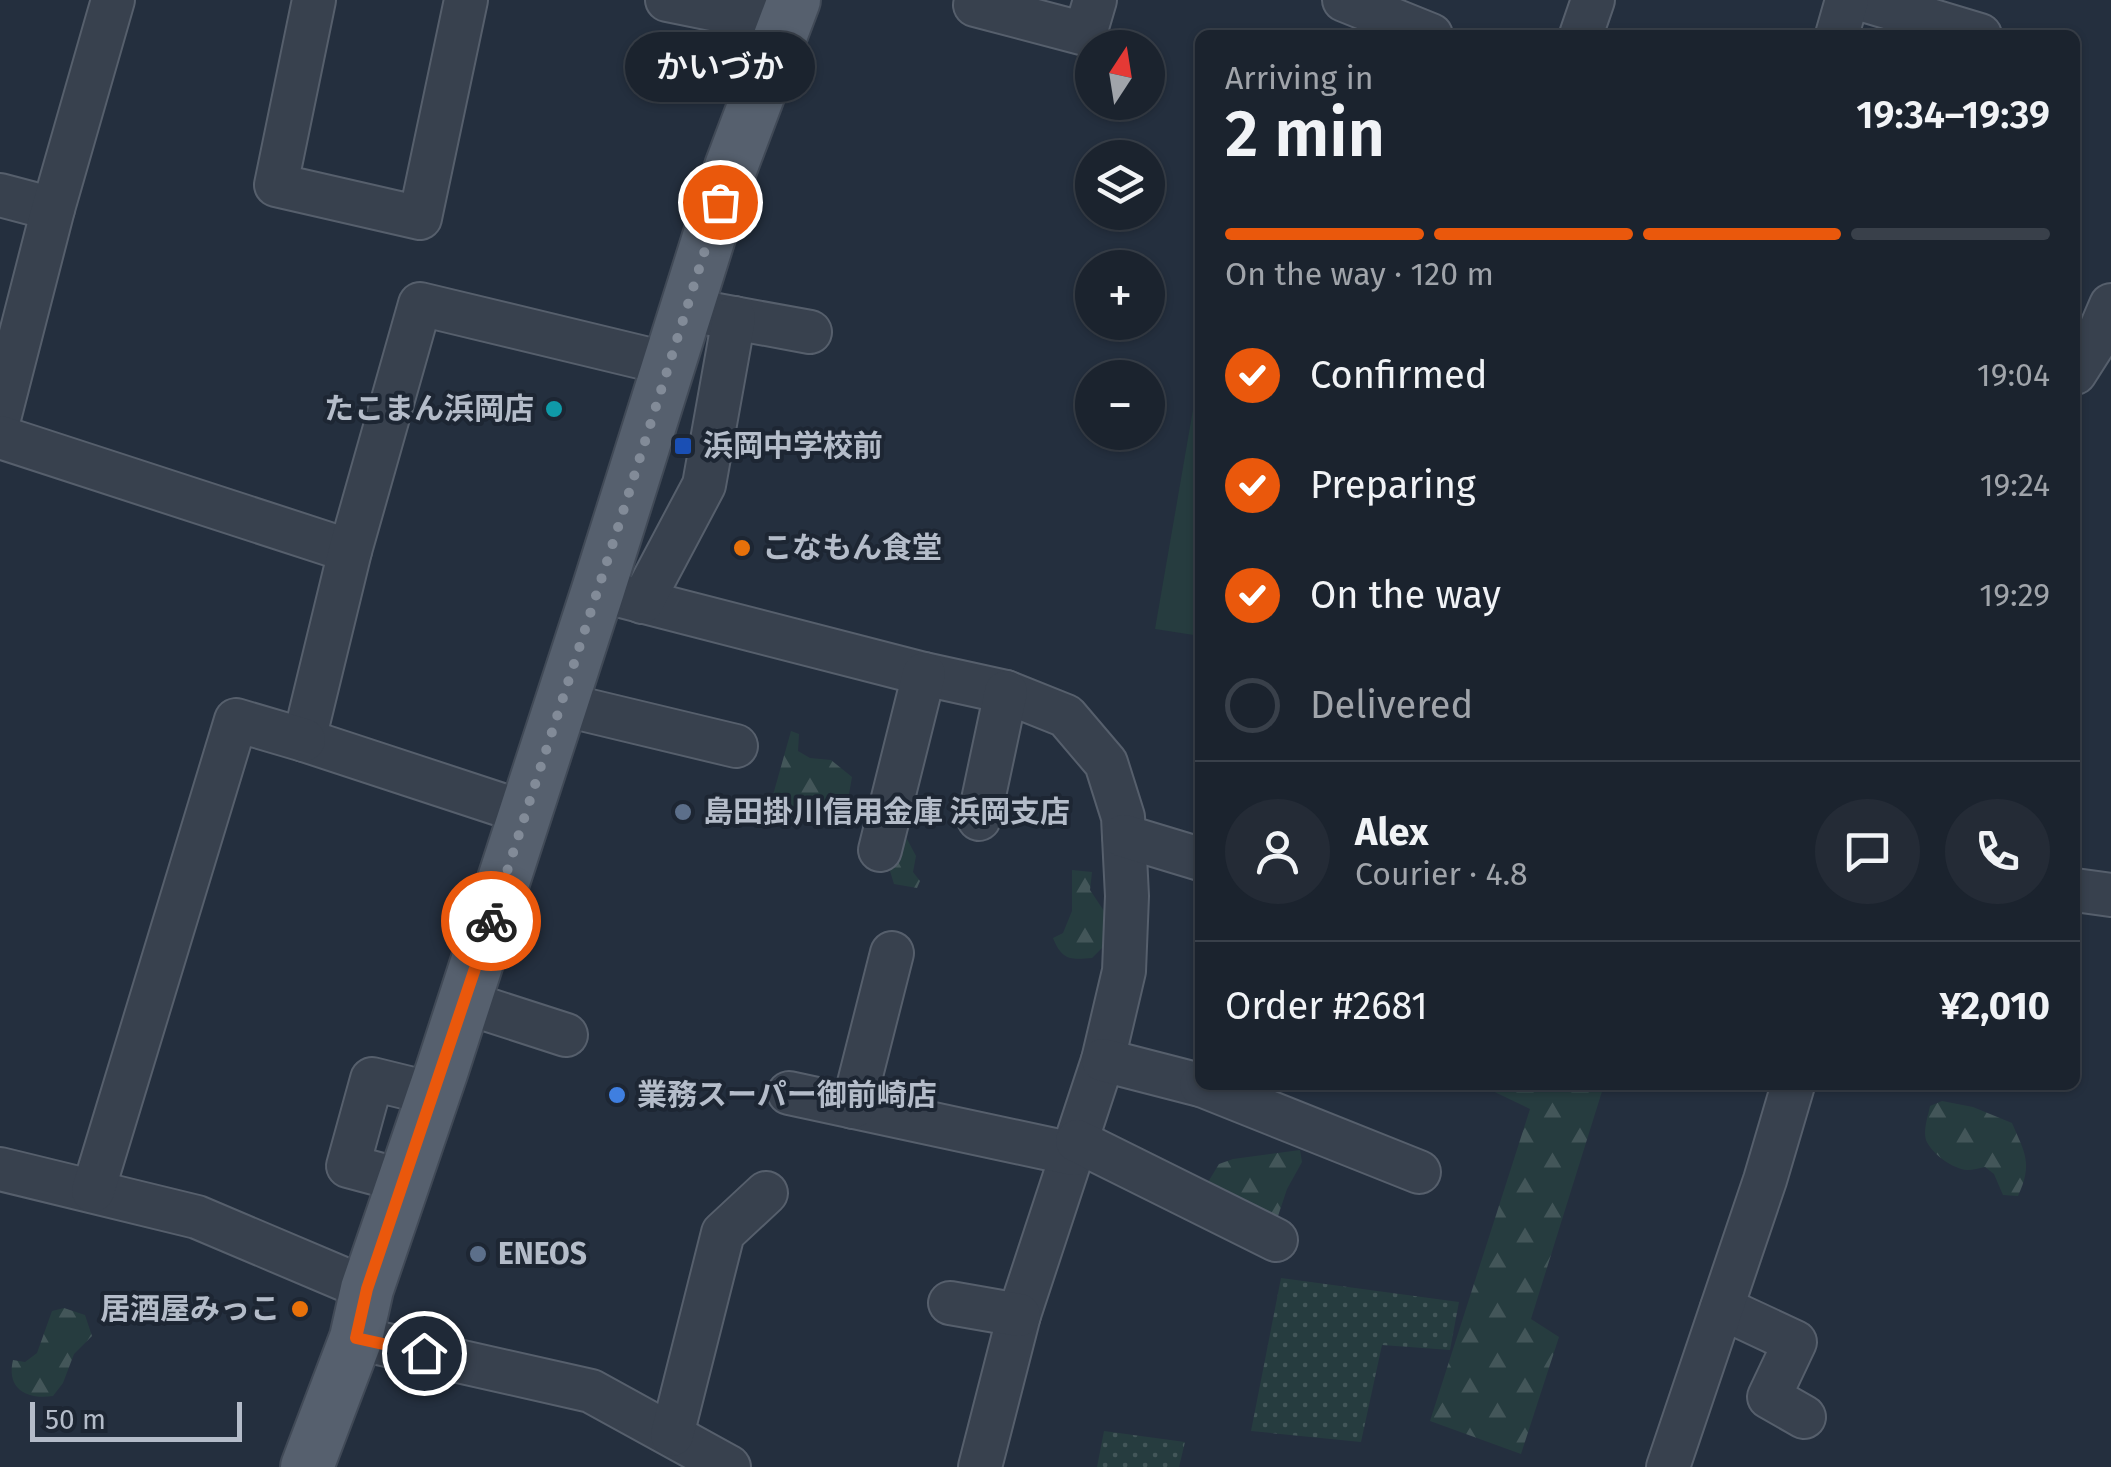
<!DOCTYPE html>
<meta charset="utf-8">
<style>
:root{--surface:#1b232e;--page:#242b36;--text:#f1f3f6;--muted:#a0a4aa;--line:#39404a;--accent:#ea580c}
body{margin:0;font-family:"Fira Sans","Noto Sans JP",sans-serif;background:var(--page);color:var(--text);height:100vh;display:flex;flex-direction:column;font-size:38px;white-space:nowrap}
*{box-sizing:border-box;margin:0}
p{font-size:32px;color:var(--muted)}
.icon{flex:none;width:55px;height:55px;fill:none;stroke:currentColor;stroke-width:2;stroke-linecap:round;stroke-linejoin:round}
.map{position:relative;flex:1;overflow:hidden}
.drawer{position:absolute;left:1195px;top:30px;width:885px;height:1060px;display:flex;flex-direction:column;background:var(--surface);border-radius:15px;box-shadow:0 2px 8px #0004,0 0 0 2px var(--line)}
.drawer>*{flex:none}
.needle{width:65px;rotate:12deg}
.tools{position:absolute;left:1075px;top:30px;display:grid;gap:20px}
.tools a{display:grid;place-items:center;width:90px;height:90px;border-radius:50%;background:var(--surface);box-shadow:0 2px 8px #0004,0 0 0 2px var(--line);font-size:50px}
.scale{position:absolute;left:30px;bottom:25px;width:212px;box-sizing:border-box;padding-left:10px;border:5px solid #b4bcc9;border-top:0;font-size:28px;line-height:35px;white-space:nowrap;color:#b4bcc9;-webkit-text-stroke:8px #1d2633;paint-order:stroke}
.pin{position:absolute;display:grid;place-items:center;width:85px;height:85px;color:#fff;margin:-42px;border:5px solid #fff;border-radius:50%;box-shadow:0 2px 10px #0007}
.courier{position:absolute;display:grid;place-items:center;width:100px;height:100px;margin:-50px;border:8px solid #ea580c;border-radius:50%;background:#fff;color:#222;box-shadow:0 2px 12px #0007}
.bubble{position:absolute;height:70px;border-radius:35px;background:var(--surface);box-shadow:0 2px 8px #0004,0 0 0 2px var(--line);font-size:32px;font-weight:600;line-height:70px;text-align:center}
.head em{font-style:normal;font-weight:600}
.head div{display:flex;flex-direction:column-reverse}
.head{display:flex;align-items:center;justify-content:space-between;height:170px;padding:0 30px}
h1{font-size:65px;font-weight:600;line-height:75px}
.bar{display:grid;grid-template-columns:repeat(4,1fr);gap:15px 10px;align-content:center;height:120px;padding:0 30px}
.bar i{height:12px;border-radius:8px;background:var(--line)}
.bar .on{background:var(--accent)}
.bar p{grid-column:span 4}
.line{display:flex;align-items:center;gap:25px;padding:0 30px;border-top:2px solid var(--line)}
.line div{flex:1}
.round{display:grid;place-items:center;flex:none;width:105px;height:105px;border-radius:52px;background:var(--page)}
ol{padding:0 30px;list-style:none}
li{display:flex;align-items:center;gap:30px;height:110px}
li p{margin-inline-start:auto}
li .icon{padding:10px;border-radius:50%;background:var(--accent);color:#fff;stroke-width:4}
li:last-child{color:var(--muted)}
li i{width:55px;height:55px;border:5px solid var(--line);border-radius:50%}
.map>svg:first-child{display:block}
.grass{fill:url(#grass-dots)}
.forest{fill:url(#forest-firs)}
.garden{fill:#263c3f}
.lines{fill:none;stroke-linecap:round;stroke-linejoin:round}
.minor-casing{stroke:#565f6c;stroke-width:46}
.major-casing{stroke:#414a57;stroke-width:56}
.minor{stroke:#38414e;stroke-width:42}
.major{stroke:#56606e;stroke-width:52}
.done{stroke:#828b98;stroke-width:10;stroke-dasharray:0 18}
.route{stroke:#ea580c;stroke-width:12}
.culture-dot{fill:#0f9aa8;stroke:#1d2633;stroke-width:4}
.transit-dot{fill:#1a4fb4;stroke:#1d2633;stroke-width:4}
.food-dot{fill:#e8710a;stroke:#1d2633;stroke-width:4}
.service-dot{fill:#5c6f8a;stroke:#1d2633;stroke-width:4}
.shop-dot{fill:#3f7fe0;stroke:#1d2633;stroke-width:4}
.labels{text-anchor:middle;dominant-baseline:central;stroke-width:8;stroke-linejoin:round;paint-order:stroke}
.poi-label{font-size:30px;font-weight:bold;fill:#b4bcc9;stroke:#1d2633;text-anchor:start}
</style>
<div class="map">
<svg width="2111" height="1467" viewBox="0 0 2111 1467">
<defs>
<pattern id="grass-dots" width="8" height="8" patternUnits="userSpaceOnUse" patternTransform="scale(2.5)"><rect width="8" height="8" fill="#263c3f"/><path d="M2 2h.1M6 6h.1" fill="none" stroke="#435659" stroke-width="1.8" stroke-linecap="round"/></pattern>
<pattern id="forest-firs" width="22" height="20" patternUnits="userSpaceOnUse" patternTransform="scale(2.5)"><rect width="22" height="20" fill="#263c3f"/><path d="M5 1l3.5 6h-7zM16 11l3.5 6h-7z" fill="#435659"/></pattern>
</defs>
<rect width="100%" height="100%" fill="#242f3e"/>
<!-- grass -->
<g class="grass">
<polygon points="1281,1278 1459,1302 1450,1350 1382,1345 1361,1442 1251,1431"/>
<polygon points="1104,1431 1185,1442 1179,1467 1097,1467"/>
</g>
<!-- forest -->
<g class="forest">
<polygon points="791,731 799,734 798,751 810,758 831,760 852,777 849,794 841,801 825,802 806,822 766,820"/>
<polygon points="907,839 916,856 913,872 920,881 917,888 894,884 890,871 896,844"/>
<path d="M1072,870L1092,872L1090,890L1108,917L1106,944L1092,958C1070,960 1062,960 1053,938L1063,933L1072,911Z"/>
<polygon points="1480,1085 1604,1085 1531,1319 1559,1337 1521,1454 1430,1421 1530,1109"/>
<path d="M1942,1101L1973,1107L2012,1123C2025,1153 2033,1164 2018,1196L2003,1195L1994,1174L1985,1167C1979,1168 1973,1170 1967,1170C1953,1169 1932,1154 1926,1140C1923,1130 1928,1116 1930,1106Z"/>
<polygon points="1300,1150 1302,1162 1287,1189 1277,1219 1208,1182 1219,1164 1233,1159"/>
<path d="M64,1308L85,1315L92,1336L74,1354L63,1383L53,1396C27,1400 6,1389 13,1360L25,1362L37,1353L52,1311Z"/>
</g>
<!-- garden -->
<polygon class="garden" points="1200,369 1200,636 1155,629"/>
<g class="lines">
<defs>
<g id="minor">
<polyline points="314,0 276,185 420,218 466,0"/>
<polyline points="667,0 786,24"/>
<polyline points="1344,0 1431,35"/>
<polyline points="1863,0 1980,35"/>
<polyline points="975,5 1085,34 1095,0"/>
<polyline points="1581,35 1593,0"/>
<polyline points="1837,35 1847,0"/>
<polyline points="0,195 53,209"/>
<polyline points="706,313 810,332"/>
<polyline points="2075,373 2096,340 2111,305"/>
<polyline points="0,415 53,209 113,0"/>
<polyline points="0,437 350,551"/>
<polyline points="598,590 924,674 1006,692 1066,716 1106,763 1123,817 1127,896 1124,971 1103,1060 1019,1315 980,1467"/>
<polyline points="642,602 704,485 734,318"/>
<polyline points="561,704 736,746"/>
<polyline points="526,813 304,740 350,551 420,304 669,364"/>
<polyline points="979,819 1006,692"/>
<polyline points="1124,836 1200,859"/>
<polyline points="880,850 924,674"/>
<polyline points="2075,890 2111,895"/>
<polyline points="464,1002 566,1035"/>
<polyline points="1103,1060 1200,1085"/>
<polyline points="1201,1085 1419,1172"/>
<polyline points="789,1093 1073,1154"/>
<polyline points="853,1107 892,953"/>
<polyline points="1077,1141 1276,1240"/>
<polyline points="0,1169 197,1217 367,1289"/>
<polyline points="404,1181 348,1166 372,1079 433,1094"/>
<polyline points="93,1191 236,720 304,740"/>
<polyline points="950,1303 1019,1315"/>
<polyline points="1722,1308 1795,1342 1769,1397 1804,1417"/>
<polyline points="356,1338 591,1391 729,1467"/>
<polyline points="672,1435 723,1233 766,1193"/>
<polyline points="1668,1467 1765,1180 1793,1085"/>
</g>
<polyline id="major" points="307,1467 356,1338 367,1289 442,1070 598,590 731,167 794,0"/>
</defs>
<!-- minor casing -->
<use href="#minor" class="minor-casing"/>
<!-- major casing -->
<use href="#major" class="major-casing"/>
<!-- minor -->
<use href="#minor" class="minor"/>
<!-- major -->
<use href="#major" class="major"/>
</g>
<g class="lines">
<!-- done -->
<polyline class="done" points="491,921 621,518 720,202"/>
<!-- route -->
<polyline class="route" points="424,1353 356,1338 367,1289 491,921"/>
</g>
<!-- markers -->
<circle class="culture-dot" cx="554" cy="409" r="10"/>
<rect class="transit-dot" x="673" y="436" width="20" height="20" rx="5"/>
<g class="food-dot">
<circle cx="742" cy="548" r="10"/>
<circle cx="300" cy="1309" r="10"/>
</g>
<g class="service-dot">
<circle cx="683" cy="812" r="10"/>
<circle cx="478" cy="1254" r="10"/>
</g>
<circle class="shop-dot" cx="617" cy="1095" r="10"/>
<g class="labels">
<!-- poi labels -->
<g class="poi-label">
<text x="534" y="409" text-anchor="end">たこまん浜岡店</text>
<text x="703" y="446">浜岡中学校前</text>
<text x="762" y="548">こなもん食堂</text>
<text x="703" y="812">島田掛川信用金庫 浜岡支店</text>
<text x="637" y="1095">業務スーパー御前崎店</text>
<text x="498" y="1254">ENEOS</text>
<text x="280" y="1309" text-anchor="end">居酒屋みっこ</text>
</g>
</g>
</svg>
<div class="tools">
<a><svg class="needle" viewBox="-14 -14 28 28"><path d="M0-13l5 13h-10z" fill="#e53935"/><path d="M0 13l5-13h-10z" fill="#a0a4aa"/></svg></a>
<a><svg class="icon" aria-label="layers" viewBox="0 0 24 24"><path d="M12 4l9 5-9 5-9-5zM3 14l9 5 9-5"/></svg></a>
<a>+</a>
<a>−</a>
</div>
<div class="scale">50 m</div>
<div class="pin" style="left:720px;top:202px;background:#ea580c"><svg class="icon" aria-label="bag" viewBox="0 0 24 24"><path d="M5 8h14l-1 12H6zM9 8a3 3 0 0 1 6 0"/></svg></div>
<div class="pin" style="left:424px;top:1353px;background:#1f2937"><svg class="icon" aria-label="home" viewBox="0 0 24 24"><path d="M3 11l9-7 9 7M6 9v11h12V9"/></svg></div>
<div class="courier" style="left:491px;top:921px"><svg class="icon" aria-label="bike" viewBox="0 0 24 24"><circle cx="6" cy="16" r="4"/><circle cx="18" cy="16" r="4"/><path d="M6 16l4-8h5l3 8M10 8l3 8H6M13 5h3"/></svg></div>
<div class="bubble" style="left:625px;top:32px;width:190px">かいづか</div>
<section class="drawer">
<div class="head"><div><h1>2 min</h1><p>Arriving in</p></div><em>19:34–19:39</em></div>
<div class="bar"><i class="on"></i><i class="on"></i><i class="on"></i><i></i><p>On the way · 120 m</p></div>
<ol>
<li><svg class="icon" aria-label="check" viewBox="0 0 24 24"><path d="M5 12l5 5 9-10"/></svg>Confirmed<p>19:04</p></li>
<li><svg class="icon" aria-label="check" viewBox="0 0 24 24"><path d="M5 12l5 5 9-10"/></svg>Preparing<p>19:24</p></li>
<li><svg class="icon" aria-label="check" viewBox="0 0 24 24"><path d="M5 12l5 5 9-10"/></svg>On the way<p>19:29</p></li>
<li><i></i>Delivered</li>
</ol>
<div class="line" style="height:180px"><a class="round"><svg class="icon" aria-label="person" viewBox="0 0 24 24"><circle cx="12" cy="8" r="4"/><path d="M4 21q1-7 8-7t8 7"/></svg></a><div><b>Alex</b><p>Courier · 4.8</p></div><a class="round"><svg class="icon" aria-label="chat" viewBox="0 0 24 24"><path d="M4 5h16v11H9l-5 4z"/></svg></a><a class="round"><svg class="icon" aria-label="phone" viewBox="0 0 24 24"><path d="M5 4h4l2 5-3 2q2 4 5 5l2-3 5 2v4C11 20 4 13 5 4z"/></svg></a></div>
<div class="line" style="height:130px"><div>Order #2681</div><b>¥2,010</b></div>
</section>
</div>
